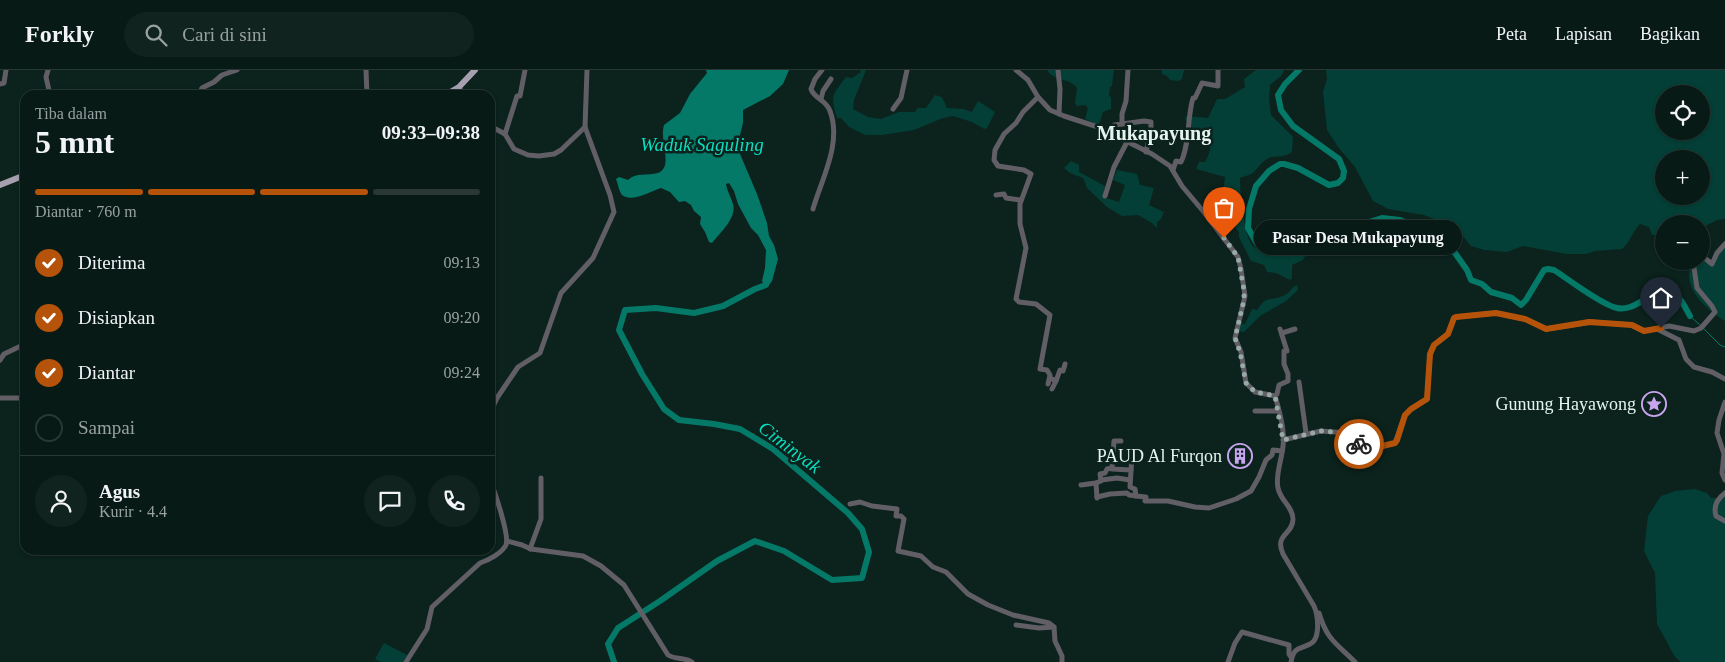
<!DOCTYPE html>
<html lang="id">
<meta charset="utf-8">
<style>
:root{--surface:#081a16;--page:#11231f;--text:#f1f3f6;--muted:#98a1a1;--line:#293835;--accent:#b45309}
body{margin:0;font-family:Georgia,serif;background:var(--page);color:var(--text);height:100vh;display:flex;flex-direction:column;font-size:19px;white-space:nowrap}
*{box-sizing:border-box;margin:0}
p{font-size:16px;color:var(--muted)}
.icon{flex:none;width:28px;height:28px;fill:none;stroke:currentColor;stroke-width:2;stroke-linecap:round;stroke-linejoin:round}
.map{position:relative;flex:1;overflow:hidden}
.drawer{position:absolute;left:20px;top:20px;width:475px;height:465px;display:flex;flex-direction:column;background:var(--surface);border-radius:15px;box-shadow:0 1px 4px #0004,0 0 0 1px var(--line)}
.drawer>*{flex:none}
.buttons{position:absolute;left:1655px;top:15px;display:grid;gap:10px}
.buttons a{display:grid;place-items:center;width:55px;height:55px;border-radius:50%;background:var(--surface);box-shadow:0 1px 4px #0004,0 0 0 1px var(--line);font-size:25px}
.pin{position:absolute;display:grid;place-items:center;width:42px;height:42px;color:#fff;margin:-51px -21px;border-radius:50% 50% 50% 0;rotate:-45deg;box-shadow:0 0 5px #0007}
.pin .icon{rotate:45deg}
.courier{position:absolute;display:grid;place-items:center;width:50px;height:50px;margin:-25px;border:4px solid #b45309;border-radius:50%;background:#fff;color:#222;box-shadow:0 1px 6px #0007}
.bubble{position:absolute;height:35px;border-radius:18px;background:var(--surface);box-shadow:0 1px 4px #0004,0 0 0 1px var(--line);font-size:16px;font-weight:700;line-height:35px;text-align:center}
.headline em{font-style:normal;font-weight:700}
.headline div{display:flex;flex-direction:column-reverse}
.headline{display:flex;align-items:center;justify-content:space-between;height:85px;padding:0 15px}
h1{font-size:32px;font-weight:700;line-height:38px}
.bar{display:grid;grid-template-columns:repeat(4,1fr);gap:8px 5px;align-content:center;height:60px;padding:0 15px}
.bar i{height:6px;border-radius:4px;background:var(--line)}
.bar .selected{background:var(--accent)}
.bar p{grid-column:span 4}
.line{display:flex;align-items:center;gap:12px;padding:0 15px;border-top:1px solid var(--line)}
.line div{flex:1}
.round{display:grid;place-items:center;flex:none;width:52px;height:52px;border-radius:26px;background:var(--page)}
ol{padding:0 15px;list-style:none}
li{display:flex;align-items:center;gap:15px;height:55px}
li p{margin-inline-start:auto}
li .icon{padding:5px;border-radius:50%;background:var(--accent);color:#fff;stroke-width:4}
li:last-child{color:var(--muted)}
li i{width:28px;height:28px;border:2px solid var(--line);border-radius:50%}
header{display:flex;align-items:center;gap:30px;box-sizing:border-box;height:70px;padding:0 25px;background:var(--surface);border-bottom:1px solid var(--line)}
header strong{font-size:24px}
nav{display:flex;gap:28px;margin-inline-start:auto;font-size:18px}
.search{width:350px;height:45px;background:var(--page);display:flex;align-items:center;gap:12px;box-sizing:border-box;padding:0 18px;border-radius:28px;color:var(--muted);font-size:19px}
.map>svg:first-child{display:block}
.green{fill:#033f36;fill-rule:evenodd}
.water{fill:#057968}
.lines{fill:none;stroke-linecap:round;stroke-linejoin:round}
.stream{stroke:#057968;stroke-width:1}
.river{stroke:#057968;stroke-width:6}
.minor{stroke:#615e66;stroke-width:5}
.major{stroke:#a69fb0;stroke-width:6}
.done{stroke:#99aaa6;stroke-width:5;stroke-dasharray:0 9}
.route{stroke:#b45309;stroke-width:6}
.labels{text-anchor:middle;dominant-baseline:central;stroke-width:5;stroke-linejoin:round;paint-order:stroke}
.poi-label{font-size:18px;fill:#e5f3ef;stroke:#0b221d;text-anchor:end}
.water-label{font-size:19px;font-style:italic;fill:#0bdec0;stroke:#0b221d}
.quarter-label{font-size:20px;font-weight:bold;fill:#e5f3ef;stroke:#0b221d}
</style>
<header>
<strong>Forkly</strong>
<div class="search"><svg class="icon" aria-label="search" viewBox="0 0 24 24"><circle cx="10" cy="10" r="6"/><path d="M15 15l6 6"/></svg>Cari di sini</div>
<nav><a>Peta</a><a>Lapisan</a><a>Bagikan</a></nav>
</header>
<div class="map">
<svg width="1725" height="592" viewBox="0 0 1725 592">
<rect width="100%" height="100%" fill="#0b221d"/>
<!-- green -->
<g class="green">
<path d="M860,0H866L854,30L853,39L868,47L881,49L899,42H915L918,38H926L935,25L942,27L947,38L963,39L972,42L978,31L995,42L987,58L984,59L972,52L953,46L943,48L914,60L882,65H865L849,57L841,48H837C830,25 832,26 846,7L852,8L861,2Z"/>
<path d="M1047,0H1114L1112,16L1110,17L1109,26L1111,27V39L1103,42L1099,55L1085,49L1088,38L1085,35L1077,36L1075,33L1077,18C1069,7 1054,12 1047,0Z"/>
<polygon points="1162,0 1184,0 1182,9 1178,11 1170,10 1167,6 1162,4"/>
<path d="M1256,0H1284L1281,6L1270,15L1269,29L1271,45L1293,67L1292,82C1283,89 1276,85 1269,88C1262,91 1259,97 1254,102C1251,105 1244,106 1240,108C1240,122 1244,168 1253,176C1259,181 1280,185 1287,185C1297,184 1307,179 1317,177L1320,180L1318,183L1304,187L1303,190L1292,195V208L1290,210L1276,203L1267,202L1264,195L1251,191L1239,167V163L1233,153H1229L1226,149L1232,139L1226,134L1222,136L1215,128L1222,129L1225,107L1196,99L1199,92H1205C1209,85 1212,77 1210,69H1199L1197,59L1191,58L1185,49L1186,46L1208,48L1217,29H1225L1245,17L1244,9Z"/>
<path d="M1326,0H1725V149L1717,150L1701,158V154H1664V166L1652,165L1649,157L1640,154C1632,162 1630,173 1622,179L1595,181L1586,184H1567L1523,176L1507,182L1484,180L1471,176L1462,165L1444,153L1424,145L1388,139L1373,131L1355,97L1338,77L1327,60L1323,22L1327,9ZM1664,24H1701V61H1664ZM1664,89H1701V126H1664Z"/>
<polygon points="1071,91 1079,95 1079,102 1105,116 1103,127 1119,132 1125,115 1113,110 1117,100 1137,104 1140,115 1154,118 1149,135 1164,142 1161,149 1157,152 1157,158 1152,153 1138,145 1122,146 1107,137 1087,118 1083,108 1070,103 1064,98"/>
<path d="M1725,175V251C1706,239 1679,216 1693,191H1701V186L1710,194Z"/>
<path d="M1297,215L1298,220L1286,231L1260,246L1244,262L1238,261L1240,253L1245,254L1252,239L1257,240C1267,224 1271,232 1285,225C1290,223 1291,217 1297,215Z"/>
<polygon points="1695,419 1707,423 1711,428 1721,428 1725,425 1725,592 1681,592 1675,587 1657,554 1655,503 1644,481 1648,446 1661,426 1675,421"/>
<polygon points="384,573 407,585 403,592 381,592 375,589"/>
</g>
<!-- water -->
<path class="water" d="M706,0H789L783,14L770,26L743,40V53L739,69L740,84L757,124L767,153L769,166L774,175L778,189L772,211L768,216L765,217L762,211L765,198L766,180L758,165L751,158L738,134L734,121L729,113L726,114C727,121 731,127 733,134C737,148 720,163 712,173L709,172L705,162L700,154L701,147L694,141L691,135L685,131L679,132L670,122L661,118C651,121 632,133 622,125C619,121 618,114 616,109L619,107L628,110C636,102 647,106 658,103C674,97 659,71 664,55L680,43L690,24L707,3Z"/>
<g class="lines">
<!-- stream -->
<g class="stream">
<polyline points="1690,246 1700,255"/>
<polyline points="1703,258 1720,275 1725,277"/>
</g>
<!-- river -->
<g class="river">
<path d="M1299,0L1285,14L1278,25L1281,40L1293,56L1339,89L1344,101L1343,108L1338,113L1329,115L1298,98L1284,94H1280L1269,101L1256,116L1249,139L1248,158L1257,174L1274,180H1296L1336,173L1366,153L1382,148L1400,150L1415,156L1432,170L1448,177L1455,183L1467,200L1471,210L1482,214L1491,222L1512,228L1521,235L1526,230L1544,200L1548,199L1554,200C1568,209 1602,235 1617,238C1632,242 1646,225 1660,223C1678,219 1682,232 1690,246"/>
<polyline points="614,592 608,574 618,558 660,531 717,491 755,471 784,481 832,510 862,508 869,482 862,459 848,443 773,379 740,359 714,354 679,350 664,339 642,304 619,260 625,240 656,238 694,243 723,236 755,219 766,215 768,210"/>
</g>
<!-- minor -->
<g class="minor">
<polyline points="48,0 46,7 50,25"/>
<polyline points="366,0 367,25"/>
<path d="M1016,0L1028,10L1038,27L1050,40L1064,46L1098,57L1152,84L1170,96L1182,116L1203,141L1238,187L1241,199L1245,226L1235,268L1241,282L1246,313L1255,322L1275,326C1279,339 1285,363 1283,376C1282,389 1275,405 1278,418C1280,430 1293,437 1293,449C1293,465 1274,464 1283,484L1314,536C1318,545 1321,569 1310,574C1299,580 1294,576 1291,592"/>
<polyline points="1058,0 1060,19 1059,44"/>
<polyline points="0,14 4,13 6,0"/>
<polyline points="459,17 464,25"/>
<polyline points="199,25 202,18 214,12 222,5 237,0"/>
<polyline points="1038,27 1023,42 1016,53 1004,64 995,80 994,90 998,96 1024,100 1031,104 1020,134 1020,154 1026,178 1016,229 1019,232 1036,234 1050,245 1040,299 1047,300 1050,305 1048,314"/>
<polyline points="821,29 823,21 831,9"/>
<polyline points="893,39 901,28 907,0"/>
<polyline points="1122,54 1144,51 1151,52 1151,59 1146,82"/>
<polyline points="490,56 505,64 514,79 528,85 539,86 554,84 561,80 585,57"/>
<polyline points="505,64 517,26 520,26 525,0"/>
<polyline points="1113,65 1114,55 1122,54 1122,44 1126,31 1128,0"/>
<path d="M1173,100L1176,91L1181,92C1190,73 1187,48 1193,28H1195L1202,13L1218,16V0"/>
<polyline points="996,125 1004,124 1006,128 1020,130"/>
<polyline points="1105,126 1114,97 1127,72"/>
<path d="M813,139C822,108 842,73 830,41C826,29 814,29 811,19L815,9L822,0"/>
<polyline points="1701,185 1712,194 1717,183 1725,174"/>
<polyline points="1657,259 1679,270 1686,289 1694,297 1712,302 1725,309"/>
<polyline points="1282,263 1295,259"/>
<polyline points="0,290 4,284 25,274"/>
<polyline points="1050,308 1056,311 1060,300 1063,301 1065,294"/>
<polyline points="1299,312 1306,363"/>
<polyline points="1052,319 1056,311"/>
<polyline points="1275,326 1277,324 1279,315 1288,311 1288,304 1284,294 1284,281 1287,281 1280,259"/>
<polyline points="0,328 25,328"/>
<polyline points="1725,332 1719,350 1717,363 1724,384 1722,403 1725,410"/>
<polyline points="1255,341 1278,341"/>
<polyline points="490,343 497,328 518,297 540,283 561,223 593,188 614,142 610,125 585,57 587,0"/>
<polyline points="1283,370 1321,361 1347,363 1365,380 1395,373 1405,345 1411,339 1427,329 1430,284 1434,275 1448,264 1454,248 1456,247 1496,243 1525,249 1546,259 1592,252 1631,255 1644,261 1669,256 1694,261 1701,258 1715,242 1712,236 1697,218 1693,191"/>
<polyline points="1121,371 1114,371 1112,399 1131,400"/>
<polyline points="1132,385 1130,417 1135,419 1136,426 1146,427 1145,431 1168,431 1195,437 1209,438 1236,429 1251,421 1259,407 1266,390 1272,385 1273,380 1282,381"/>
<polyline points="1101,410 1117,408 1130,410"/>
<polyline points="1081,415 1096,413"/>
<path d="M1725,423C1717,429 1713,436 1716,446L1725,451"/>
<polyline points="1097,427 1110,424 1127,423 1129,425 1136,426"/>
<polyline points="1097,428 1096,413 1101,411 1100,404 1105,403 1107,399 1112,398"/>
<polyline points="850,434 860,432 872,436 897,439 896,446 901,446 904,449 898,481 921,486 933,497 946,502 968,524 988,535 1013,545 1049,553 1054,557 1055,571 1062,586 1062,592"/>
<path d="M507,471L522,475L531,479L583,486L601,496L624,515L668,585C676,590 685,587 692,592"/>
<polyline points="530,479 541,449 541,408"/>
<path d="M1319,543C1327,570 1336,573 1355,592"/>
<polyline points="1016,555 1039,558 1054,557"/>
<path d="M406,592L427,559L432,537L480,493C489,490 502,483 506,475C510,466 494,420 490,409"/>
<polyline points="1228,592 1235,573 1242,562 1289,575 1289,584 1291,587"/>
</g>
<!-- major -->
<g class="major">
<polyline points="445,25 459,17 475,0"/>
<polyline points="0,115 25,105"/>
</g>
</g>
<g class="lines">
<!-- done -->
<polyline class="done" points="1224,168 1238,187 1244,220 1244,230 1235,268 1240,282 1246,313 1255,322 1275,326 1283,370 1321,361 1347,363 1359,374"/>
<!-- route -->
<polyline class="route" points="1359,374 1366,380 1395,373 1397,370 1405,345 1411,339 1427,329 1430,284 1434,275 1448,264 1454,248 1456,247 1496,243 1525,249 1546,259 1589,252 1632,255 1644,261 1661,258"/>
</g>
<!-- icons -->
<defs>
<symbol id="sight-ring" viewBox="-11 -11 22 22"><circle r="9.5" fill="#0b221d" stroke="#c8a5ef" stroke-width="1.5"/><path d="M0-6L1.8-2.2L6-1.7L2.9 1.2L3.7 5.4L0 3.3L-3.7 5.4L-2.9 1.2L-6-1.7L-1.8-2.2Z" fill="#c8a5ef"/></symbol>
<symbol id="building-ring" viewBox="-11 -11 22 22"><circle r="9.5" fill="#0b221d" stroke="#c8a5ef" stroke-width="1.5"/><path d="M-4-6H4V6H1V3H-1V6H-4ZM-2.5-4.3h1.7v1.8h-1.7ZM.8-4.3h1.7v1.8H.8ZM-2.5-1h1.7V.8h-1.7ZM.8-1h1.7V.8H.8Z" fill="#c8a5ef"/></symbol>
</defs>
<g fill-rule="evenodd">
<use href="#sight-ring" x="1640" y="320" width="28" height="28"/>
<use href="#building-ring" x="1226" y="372" width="28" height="28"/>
</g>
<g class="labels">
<!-- poi labels -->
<g class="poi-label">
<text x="1636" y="334">Gunung Hayawong</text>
<text x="1222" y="386">PAUD Al Furqon</text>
</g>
<!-- water labels -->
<g class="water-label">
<text x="702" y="74">Waduk Saguling</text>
<text transform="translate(790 377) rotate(37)">Ciminyak</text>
</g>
<!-- quarter labels -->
<g class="quarter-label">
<text x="1154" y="63">Mukapayung</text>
</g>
</g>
</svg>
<div class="buttons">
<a><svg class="icon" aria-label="locate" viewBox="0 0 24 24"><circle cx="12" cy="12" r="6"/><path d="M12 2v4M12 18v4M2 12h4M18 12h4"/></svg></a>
<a>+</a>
<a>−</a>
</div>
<div class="pin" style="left:1224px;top:168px;background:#ea580c"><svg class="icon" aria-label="bag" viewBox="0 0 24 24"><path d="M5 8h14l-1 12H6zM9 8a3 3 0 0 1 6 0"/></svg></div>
<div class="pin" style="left:1661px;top:258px;background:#1f2937"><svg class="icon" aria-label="home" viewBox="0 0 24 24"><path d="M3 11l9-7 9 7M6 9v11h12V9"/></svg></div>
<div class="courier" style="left:1359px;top:374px"><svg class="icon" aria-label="bike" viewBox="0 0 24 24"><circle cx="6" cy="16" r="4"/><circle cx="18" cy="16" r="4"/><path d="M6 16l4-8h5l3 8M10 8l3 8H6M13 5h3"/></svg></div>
<div class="bubble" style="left:1254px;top:150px;width:208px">Pasar Desa Mukapayung</div>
<section class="drawer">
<div class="headline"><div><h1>5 mnt</h1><p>Tiba dalam</p></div><em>09:33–09:38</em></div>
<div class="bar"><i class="selected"></i><i class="selected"></i><i class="selected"></i><i></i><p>Diantar · 760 m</p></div>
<ol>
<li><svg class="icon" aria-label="check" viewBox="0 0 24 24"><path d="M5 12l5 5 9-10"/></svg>Diterima<p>09:13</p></li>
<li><svg class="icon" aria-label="check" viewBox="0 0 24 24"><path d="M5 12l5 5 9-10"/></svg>Disiapkan<p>09:20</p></li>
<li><svg class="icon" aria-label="check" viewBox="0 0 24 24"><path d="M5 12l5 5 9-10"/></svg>Diantar<p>09:24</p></li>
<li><i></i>Sampai</li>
</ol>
<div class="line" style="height:90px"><a class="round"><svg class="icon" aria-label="person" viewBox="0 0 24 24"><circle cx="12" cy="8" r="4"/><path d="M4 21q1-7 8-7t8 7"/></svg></a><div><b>Agus</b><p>Kurir · 4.4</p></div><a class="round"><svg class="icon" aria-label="chat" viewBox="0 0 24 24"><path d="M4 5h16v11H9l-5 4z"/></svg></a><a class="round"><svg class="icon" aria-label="phone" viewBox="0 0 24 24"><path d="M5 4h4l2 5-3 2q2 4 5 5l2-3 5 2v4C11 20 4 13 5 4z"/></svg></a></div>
</section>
</div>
